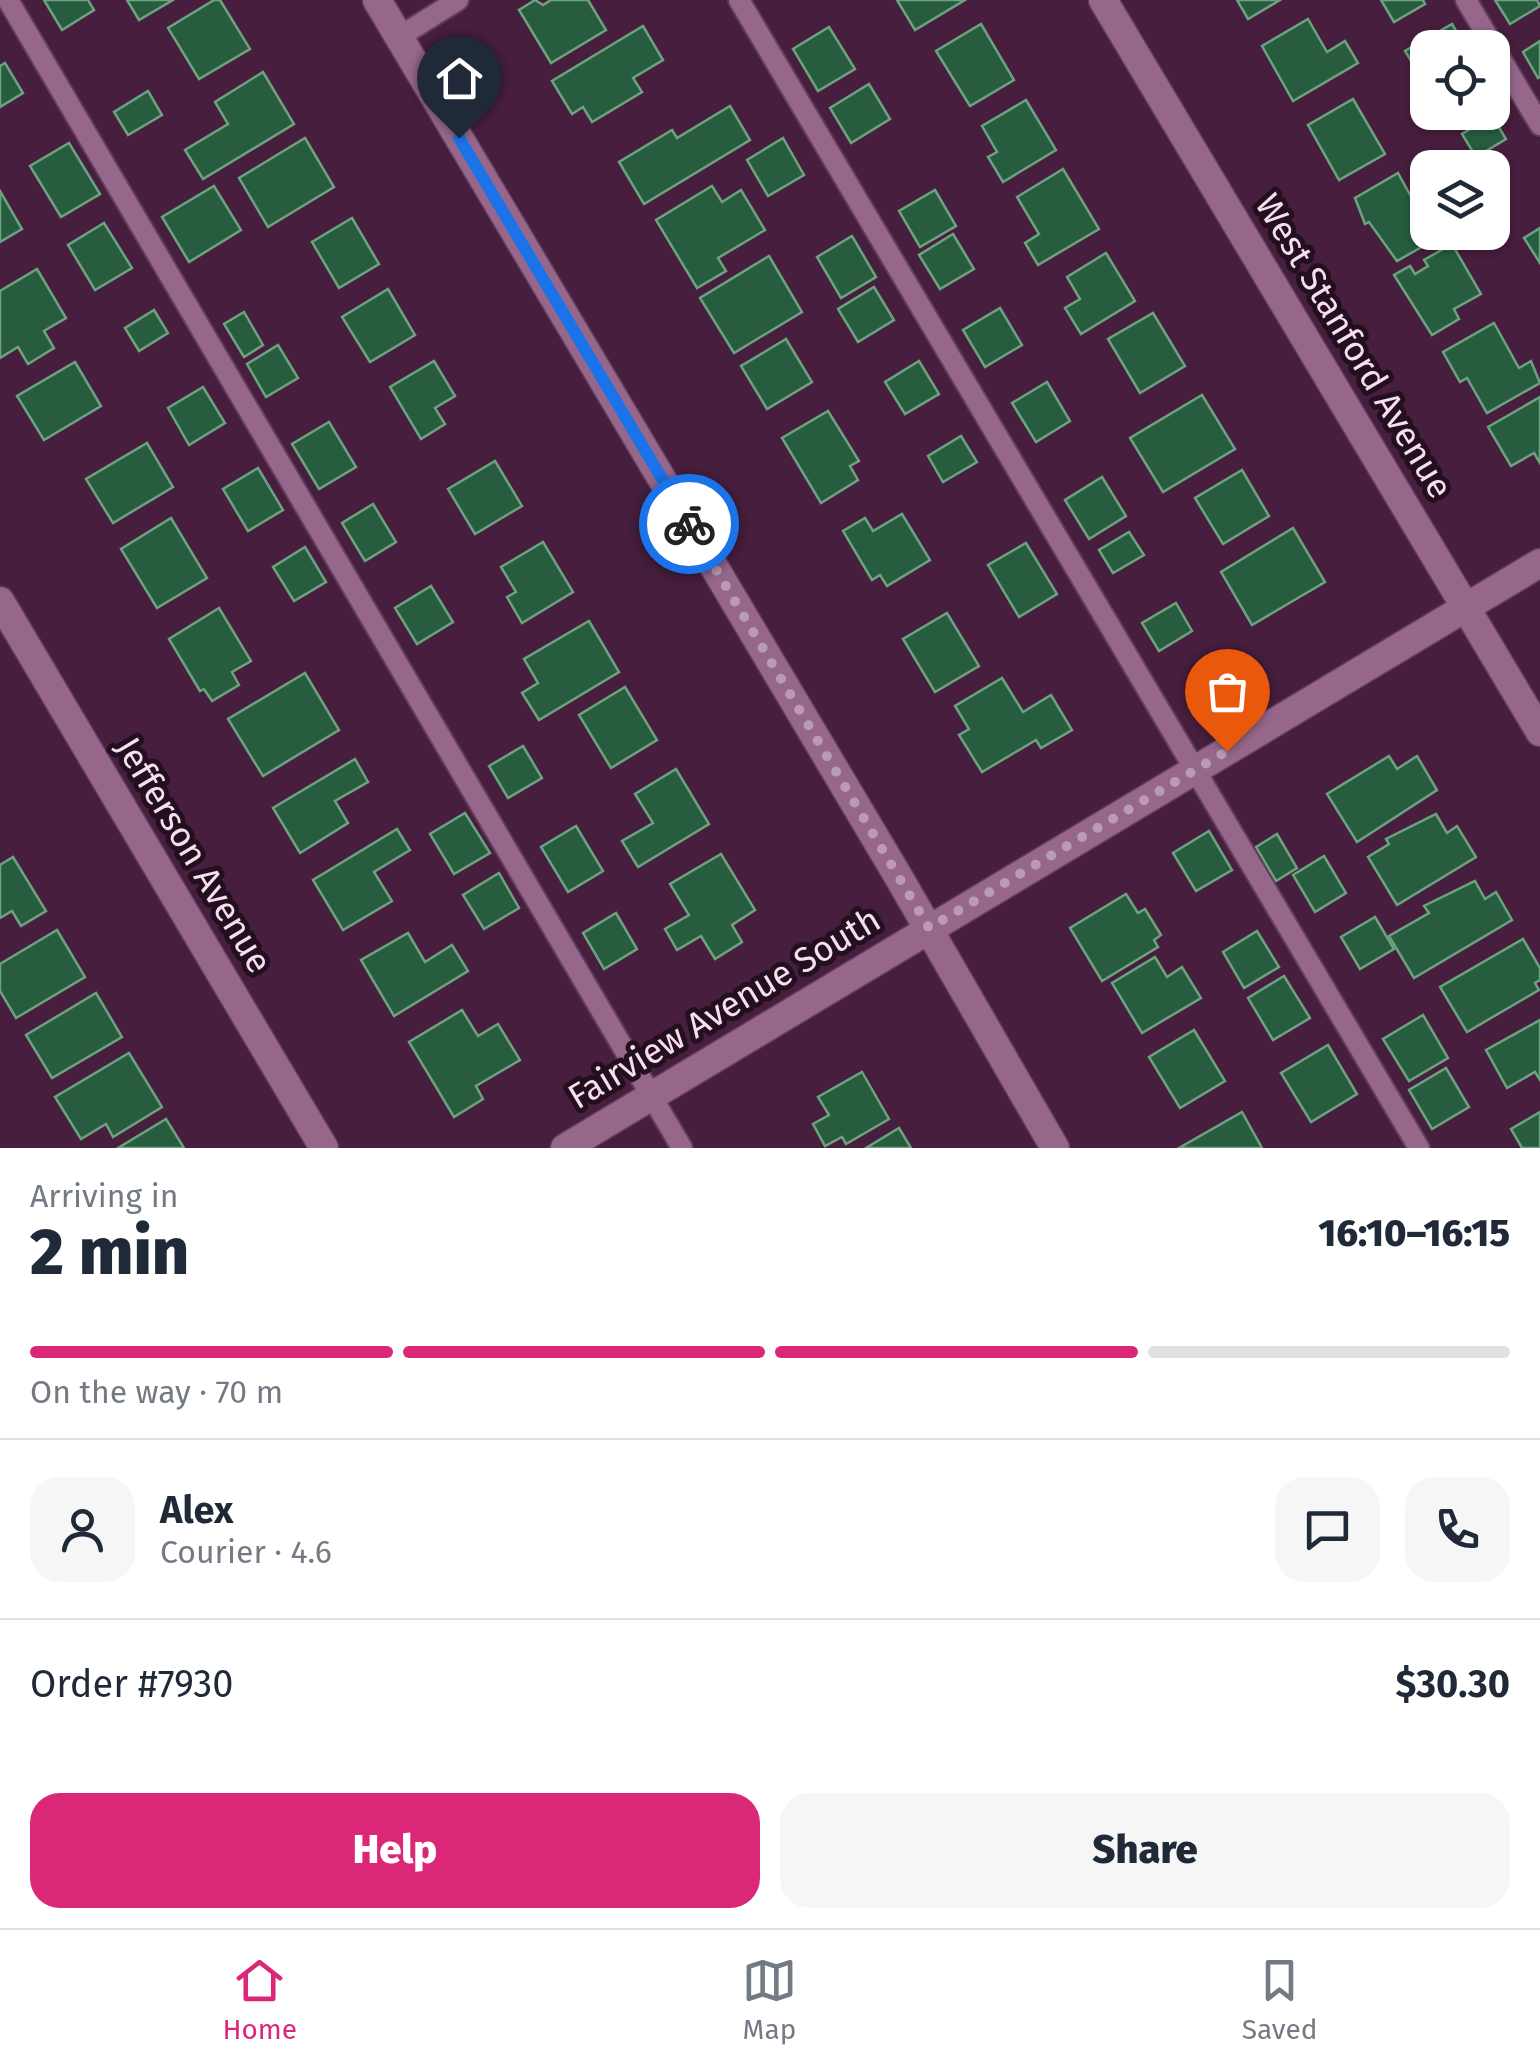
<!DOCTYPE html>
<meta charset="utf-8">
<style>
:root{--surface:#fff;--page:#f6f6f7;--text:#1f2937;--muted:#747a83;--line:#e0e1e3;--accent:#db2777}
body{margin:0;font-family:"Fira Sans",sans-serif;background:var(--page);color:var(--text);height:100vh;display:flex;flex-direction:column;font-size:38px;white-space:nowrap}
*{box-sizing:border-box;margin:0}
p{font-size:32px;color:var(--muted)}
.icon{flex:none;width:55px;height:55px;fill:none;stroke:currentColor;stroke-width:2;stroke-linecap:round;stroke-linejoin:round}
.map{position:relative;height:1148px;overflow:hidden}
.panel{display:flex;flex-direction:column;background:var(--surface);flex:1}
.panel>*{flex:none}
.controls{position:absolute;left:1410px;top:30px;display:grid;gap:20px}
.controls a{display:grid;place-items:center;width:100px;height:100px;border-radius:20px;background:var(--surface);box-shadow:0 2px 8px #0004;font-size:50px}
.pin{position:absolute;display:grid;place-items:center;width:85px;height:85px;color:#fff;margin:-102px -42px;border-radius:50% 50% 50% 0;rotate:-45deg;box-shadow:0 0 10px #0007}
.pin .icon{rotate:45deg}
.courier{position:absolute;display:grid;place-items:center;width:100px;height:100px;margin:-50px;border:8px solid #1a73e8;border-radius:50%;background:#fff;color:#222;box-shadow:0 2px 12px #0007}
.summary em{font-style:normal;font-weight:800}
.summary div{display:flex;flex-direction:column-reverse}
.summary{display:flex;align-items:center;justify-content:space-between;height:170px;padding:0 30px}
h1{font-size:65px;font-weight:800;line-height:75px}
.bar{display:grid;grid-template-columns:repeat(4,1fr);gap:15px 10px;align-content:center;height:120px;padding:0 30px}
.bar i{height:12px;border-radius:8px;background:var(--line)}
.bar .current{background:var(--accent)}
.bar p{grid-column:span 4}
.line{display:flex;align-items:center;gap:25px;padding:0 30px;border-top:2px solid var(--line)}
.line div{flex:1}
.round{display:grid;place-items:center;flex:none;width:105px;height:105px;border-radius:30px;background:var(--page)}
.action{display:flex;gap:20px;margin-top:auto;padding:20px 30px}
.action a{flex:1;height:115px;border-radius:30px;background:var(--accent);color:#fff;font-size:40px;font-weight:800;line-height:115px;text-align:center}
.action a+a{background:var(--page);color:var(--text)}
.dock{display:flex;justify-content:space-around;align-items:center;height:140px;border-top:2px solid var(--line);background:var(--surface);font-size:28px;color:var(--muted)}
.dock a{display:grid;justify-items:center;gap:5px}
.dock .current{color:var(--accent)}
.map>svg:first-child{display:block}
.building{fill:#275d3e;stroke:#6ca280;stroke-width:2.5}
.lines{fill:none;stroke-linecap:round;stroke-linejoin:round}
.service-casing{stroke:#613d5a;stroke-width:24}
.minor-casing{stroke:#613d5a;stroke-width:31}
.tertiary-casing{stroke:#613d5a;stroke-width:31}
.service{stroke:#96678b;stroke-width:20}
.minor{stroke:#96678b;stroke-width:28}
.tertiary{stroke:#96678b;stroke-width:28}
.done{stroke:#bb9bb2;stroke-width:10;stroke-dasharray:0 18}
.route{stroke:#1a73e8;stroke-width:12}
.labels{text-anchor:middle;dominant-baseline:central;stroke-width:10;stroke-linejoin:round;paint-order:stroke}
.street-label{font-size:35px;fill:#f9def1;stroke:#23101e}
</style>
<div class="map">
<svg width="1540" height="1148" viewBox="0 0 1540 1148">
<rect width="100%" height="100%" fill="#471e3e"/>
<!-- building -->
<g class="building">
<polygon points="44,0 88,0 94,10 62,30"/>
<polygon points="127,0 173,0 139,20"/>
<polygon points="214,0 220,0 250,49 199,79 168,28"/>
<polygon points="535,0 543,5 551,0 588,0 606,30 551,63 519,10"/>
<polygon points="897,0 965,0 915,30"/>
<polygon points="1237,0 1280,0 1248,19"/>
<polygon points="1381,0 1423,0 1425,4 1394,22"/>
<polygon points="1495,0 1537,0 1540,6 1510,24"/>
<polygon points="1308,19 1327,52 1345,41 1358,63 1293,101 1262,46"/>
<polygon points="981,24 1014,80 970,106 936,51"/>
<polygon points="1452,24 1466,48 1428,48 1428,89 1405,51"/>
<polygon points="643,26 663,60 633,78 642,92 592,122 583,107 572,114 552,81"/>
<polygon points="829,27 855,69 818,91 793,49"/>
<polygon points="1540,41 1540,77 1538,78 1523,52"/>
<polygon points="5,63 23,93 0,107 0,66"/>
<polygon points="263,72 294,124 203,179 185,150 228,124 215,102"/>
<polygon points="869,84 890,119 851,143 830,108"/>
<polygon points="148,91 162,115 128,135 114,112"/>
<polygon points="1353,99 1385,154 1339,180 1308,125"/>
<polygon points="1026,100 1056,150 1003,182 988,157 997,152 982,126"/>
<polygon points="730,106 750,140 644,204 619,162 672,130 677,138"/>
<polygon points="1492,116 1506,139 1476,157 1462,134"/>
<polygon points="305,138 334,187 268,227 239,178"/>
<polygon points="783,138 804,175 768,196 747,160"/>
<polygon points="69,143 100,194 61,217 30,166"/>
<polygon points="1063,169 1099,229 1038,265 1025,243 1039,234 1017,197"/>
<polygon points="1398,173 1413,200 1428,192 1428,232 1437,232 1432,235 1434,240 1397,261 1369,222 1365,224 1355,198"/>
<polygon points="214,186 241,230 189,262 162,217"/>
<polygon points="712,186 722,202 741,190 765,230 718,258 726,271 697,288 656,220"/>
<polygon points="935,190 956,226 920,247 899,211"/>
<polygon points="0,191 22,229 0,242"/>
<polygon points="352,218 379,264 339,288 312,242"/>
<polygon points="104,223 132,268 95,290 68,245"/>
<polygon points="1540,228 1540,263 1524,238"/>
<polygon points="953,234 974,269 940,289 919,255"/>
<polygon points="852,236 876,277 841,298 817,257"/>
<polygon points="1452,244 1481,294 1454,309 1459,319 1432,335 1394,275 1410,266 1415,274 1428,266 1424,260"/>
<polygon points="1106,253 1135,301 1081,334 1065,308 1080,299 1067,277"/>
<polygon points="769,256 802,312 734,353 700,298"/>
<polygon points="37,269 66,318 44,331 54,348 28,364 18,347 0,358 0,291"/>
<polygon points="874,287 894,320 858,342 838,309"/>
<polygon points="388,289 415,335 370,362 342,317"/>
<polygon points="1000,308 1022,345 985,367 963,330"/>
<polygon points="154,310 168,333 139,351 125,328"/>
<polygon points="244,312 263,345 244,357 224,324"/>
<polygon points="1153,313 1185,366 1140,393 1108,339"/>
<polygon points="1494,323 1519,368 1531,361 1540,383 1487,413 1467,378 1460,382 1443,352"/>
<polygon points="786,339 812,382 767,409 741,366"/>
<polygon points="278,345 298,378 266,397 247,364"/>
<polygon points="434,361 455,396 435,408 445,424 421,439 390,387"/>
<polygon points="919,361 939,394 905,414 885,382"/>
<polygon points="75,362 101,406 44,440 17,396"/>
<polygon points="1047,382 1070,421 1036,442 1012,403"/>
<polygon points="203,387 225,423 189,445 168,408"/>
<polygon points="1202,395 1235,449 1163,492 1130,438"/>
<polygon points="1540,397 1540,463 1534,453 1511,466 1488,427"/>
<polygon points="828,411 859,461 850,466 858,480 821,503 782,438"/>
<polygon points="329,422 356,467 319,489 292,444"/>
<polygon points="961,436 977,462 943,482 928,456"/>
<polygon points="147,443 173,487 113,523 86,479"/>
<polygon points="495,461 522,506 475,534 448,489"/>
<polygon points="258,468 283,510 248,531 223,489"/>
<polygon points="1242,470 1269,516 1223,544 1195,498"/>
<polygon points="1102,477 1126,516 1089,539 1065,500"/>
<polygon points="373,504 396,542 365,561 342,523"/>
<polygon points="902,514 930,560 887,586 880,575 872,580 843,531 865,518 873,531"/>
<polygon points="171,518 207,578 157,608 121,549"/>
<polygon points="1293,528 1325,582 1252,625 1221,572"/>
<polygon points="1129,532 1144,555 1113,573 1099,550"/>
<polygon points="543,542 573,592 522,623 507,597 516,592 501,567"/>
<polygon points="1026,543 1057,594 1019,617 988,565"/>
<polygon points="305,547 326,582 294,601 273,567"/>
<polygon points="431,586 453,622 417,644 395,608"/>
<polygon points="1176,603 1192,631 1159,651 1142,623"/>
<polygon points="219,608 251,661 232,672 239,685 212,701 204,689 200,691 169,639"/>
<polygon points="947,613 979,666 935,692 903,639"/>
<polygon points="589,621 619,672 539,720 522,693 538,683 524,659"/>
<polygon points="305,673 339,730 263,776 228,719"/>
<polygon points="1002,678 1023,712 1051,695 1072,730 1041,748 1036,740 982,772 959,735 969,729 955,706"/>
<polygon points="625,687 657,740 611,768 579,715"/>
<polygon points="523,746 542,778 508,798 489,766"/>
<polygon points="1389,756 1397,769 1417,756 1437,790 1357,842 1327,794"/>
<polygon points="355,759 368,782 335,801 348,823 300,853 273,808"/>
<polygon points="676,769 709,824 638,867 622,841 653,823 635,794"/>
<polygon points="465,813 490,853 454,874 430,834"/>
<polygon points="1436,814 1447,833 1457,826 1476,857 1397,905 1368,857 1389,844 1386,839"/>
<polygon points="576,826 603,871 568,892 541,847"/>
<polygon points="397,829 410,850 374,872 392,901 343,930 313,880"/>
<polygon points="1209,831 1232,870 1196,891 1173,853"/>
<polygon points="1277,834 1297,868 1276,881 1256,847"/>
<polygon points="721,854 755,910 732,925 742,942 715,959 701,936 677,950 665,929 689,915 670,884"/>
<polygon points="1324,856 1346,893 1315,912 1293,875"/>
<polygon points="13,857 46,911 21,926 12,911 0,918 0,865"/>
<polygon points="499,873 519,908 484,929 463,895"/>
<polygon points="1475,881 1485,899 1496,892 1512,920 1414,978 1389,936 1429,913 1424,906"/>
<polygon points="1126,894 1138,913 1145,909 1161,935 1154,940 1158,947 1102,981 1070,928"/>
<polygon points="616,913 637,949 604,969 583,933"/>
<polygon points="1375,917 1394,949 1360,969 1341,937"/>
<polygon points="57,930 85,977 16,1018 0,991 0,964"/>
<polygon points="1257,931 1279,967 1244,988 1223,952"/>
<polygon points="408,933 425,962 452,945 468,971 394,1016 361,960"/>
<polygon points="1523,939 1540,968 1540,980 1535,983 1539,990 1467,1032 1440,987"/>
<polygon points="1155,957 1167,977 1182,967 1201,998 1142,1033 1112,983"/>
<polygon points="1284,976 1310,1018 1273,1040 1248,998"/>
<polygon points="96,993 122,1037 52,1078 26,1035"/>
<polygon points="462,1010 478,1036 498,1024 520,1060 476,1086 483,1099 454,1117 409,1042"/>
<polygon points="1423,1015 1448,1058 1409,1081 1383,1039"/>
<polygon points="1540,1020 1540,1080 1535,1072 1507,1088 1486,1050"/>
<polygon points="1194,1030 1225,1081 1180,1108 1149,1057"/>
<polygon points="1328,1045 1357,1094 1311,1122 1281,1073"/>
<polygon points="129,1053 162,1107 113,1137 106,1124 81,1139 55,1097"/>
<polygon points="1446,1068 1469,1107 1432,1129 1409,1090"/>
<polygon points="862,1072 889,1119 846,1144 842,1137 825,1146 813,1124 829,1115 818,1097"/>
<polygon points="1242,1112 1262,1148 1179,1148"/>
<polygon points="1540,1112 1540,1148 1522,1148 1511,1129"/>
<polygon points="166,1119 184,1148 118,1148"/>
<polygon points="899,1128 911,1148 866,1148"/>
</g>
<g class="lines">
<defs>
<g id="service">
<polyline points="8,0 682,1148"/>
<polyline points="739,0 1419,1148"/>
<polyline points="1466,0 1540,125"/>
<polyline points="399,37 458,0"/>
</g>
<g id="minor">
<polyline points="377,0 898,876 1055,1148"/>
<polyline points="1103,0 1540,732"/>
<polyline points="0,601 324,1148"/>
</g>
<polyline id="tertiary" points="565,1148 1540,563"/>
</defs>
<!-- service casing -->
<use href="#service" class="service-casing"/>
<!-- minor casing -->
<use href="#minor" class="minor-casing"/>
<!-- tertiary casing -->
<use href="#tertiary" class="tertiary-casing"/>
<!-- service -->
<use href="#service" class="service"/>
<!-- minor -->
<use href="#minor" class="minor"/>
<!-- tertiary -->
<use href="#tertiary" class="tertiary"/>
</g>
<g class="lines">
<!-- done -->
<polyline class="done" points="689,524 929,928 1227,751"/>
<!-- route -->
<polyline class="route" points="459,138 689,524"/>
</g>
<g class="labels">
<!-- street labels -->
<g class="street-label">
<text transform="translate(1354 346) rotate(59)">West Stanford Avenue</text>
<text transform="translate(194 855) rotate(59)">Jefferson Avenue</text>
<text transform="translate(724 1008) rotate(-31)">Fairview Avenue South</text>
</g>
</g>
</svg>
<div class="controls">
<a><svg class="icon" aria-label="locate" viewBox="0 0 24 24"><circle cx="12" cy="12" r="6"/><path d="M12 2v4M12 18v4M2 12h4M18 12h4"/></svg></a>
<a><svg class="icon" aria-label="layers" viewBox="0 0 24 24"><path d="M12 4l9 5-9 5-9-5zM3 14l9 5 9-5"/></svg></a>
</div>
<div class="pin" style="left:1227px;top:751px;background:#ea580c"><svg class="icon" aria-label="bag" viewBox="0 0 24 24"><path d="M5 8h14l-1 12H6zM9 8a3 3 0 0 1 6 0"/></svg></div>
<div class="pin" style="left:459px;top:138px;background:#1f2937"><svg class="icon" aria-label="home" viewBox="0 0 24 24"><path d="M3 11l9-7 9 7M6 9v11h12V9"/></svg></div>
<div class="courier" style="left:689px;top:524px"><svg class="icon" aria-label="bike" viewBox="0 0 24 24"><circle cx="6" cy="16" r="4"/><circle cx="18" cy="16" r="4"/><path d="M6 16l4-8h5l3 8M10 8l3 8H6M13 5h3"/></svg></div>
</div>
<section class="panel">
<div class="summary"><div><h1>2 min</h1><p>Arriving in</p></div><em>16:10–16:15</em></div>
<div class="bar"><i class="current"></i><i class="current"></i><i class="current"></i><i></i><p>On the way · 70 m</p></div>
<div class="line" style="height:180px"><a class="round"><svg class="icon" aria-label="person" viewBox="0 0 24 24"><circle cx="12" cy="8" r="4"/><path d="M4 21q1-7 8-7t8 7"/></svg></a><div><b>Alex</b><p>Courier · 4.6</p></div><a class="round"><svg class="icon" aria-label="chat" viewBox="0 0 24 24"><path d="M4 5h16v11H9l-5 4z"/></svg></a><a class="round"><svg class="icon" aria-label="phone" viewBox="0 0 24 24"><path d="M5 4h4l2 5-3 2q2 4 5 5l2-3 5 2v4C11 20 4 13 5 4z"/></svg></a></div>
<div class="line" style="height:130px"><div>Order #7930</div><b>$30.30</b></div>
<div class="action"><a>Help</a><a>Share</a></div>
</section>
<nav class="dock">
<a class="current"><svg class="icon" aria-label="home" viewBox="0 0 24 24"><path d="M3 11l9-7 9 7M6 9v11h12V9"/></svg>Home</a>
<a><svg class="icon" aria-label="map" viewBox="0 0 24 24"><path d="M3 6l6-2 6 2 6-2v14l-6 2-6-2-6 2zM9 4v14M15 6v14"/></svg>Map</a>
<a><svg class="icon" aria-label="saved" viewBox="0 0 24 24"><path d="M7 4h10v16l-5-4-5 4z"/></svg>Saved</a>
</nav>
